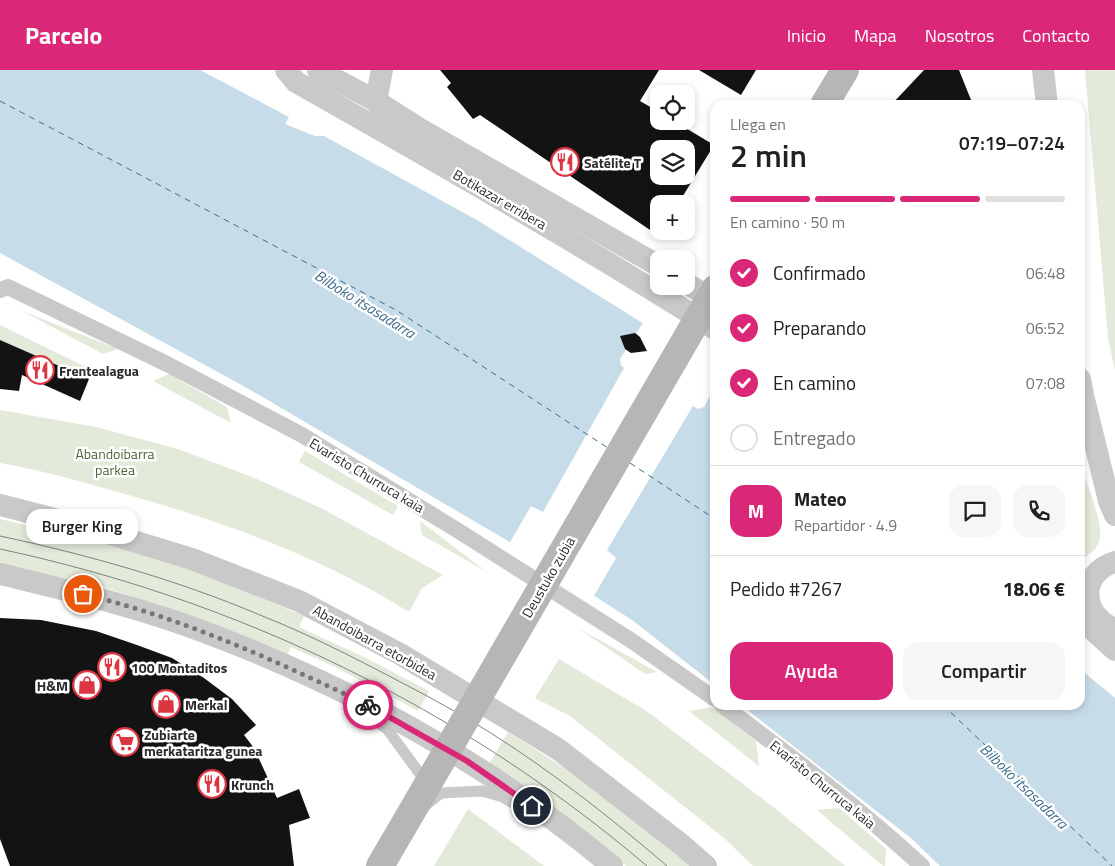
<!DOCTYPE html>
<html lang="es">
<meta charset="utf-8">
<style>
:root{--surface:#fff;--page:#f6f6f6;--text:#202124;--muted:#757577;--line:#e0e0e0;--accent:#db2777}
body{margin:0;font-family:"Titillium Web",sans-serif;background:var(--page);color:var(--text);height:100vh;display:flex;flex-direction:column;font-size:19px;white-space:nowrap}
*{box-sizing:border-box;margin:0}
p{font-size:16px;color:var(--muted)}
.icon{flex:none;width:28px;height:28px;fill:none;stroke:currentColor;stroke-width:2;stroke-linecap:round;stroke-linejoin:round}
.map{position:relative;flex:1;overflow:hidden}
.panel{position:absolute;left:710px;top:30px;width:375px;height:610px;display:flex;flex-direction:column;background:var(--surface);border-radius:15px;box-shadow:0 2px 8px #0003}
.panel>*{flex:none}
.fabs{position:absolute;left:650px;top:15px;display:grid;gap:10px}
.fabs a{display:grid;place-items:center;width:45px;height:45px;border-radius:10px;background:var(--surface);box-shadow:0 2px 8px #0003;font-size:25px}
.pin{position:absolute;display:grid;place-items:center;width:42px;height:42px;color:#fff;margin:-21px;border:2px solid #fff;border-radius:50%;box-shadow:0 1px 5px #0007}
.courier{position:absolute;display:grid;place-items:center;width:50px;height:50px;margin:-25px;border:4px solid #db2777;border-radius:50%;background:#fff;color:#222;box-shadow:0 1px 6px #0007}
.bubble{position:absolute;height:35px;border-radius:15px;background:var(--surface);box-shadow:0 2px 8px #0003;font-size:16px;font-weight:600;line-height:35px;text-align:center}
.summary em{font-style:normal;font-weight:600}
.summary div{display:flex;flex-direction:column-reverse}
.summary{display:flex;align-items:center;justify-content:space-between;height:85px;padding:0 20px}
h1{font-size:32px;font-weight:600;line-height:38px}
.bar{display:grid;grid-template-columns:repeat(4,1fr);gap:8px 5px;align-content:center;height:60px;padding:0 20px}
.bar i{height:6px;border-radius:4px;background:var(--line)}
.bar .current{background:var(--accent)}
.bar p{grid-column:span 4}
.line{display:flex;align-items:center;gap:12px;padding:0 20px;border-top:1px solid var(--line)}
.line div{flex:1}
.round{display:grid;place-items:center;flex:none;width:52px;height:52px;border-radius:15px;background:var(--page)}
ol{padding:0 20px;list-style:none}
li{display:flex;align-items:center;gap:15px;height:55px}
li p{margin-inline-start:auto}
li .icon{padding:5px;border-radius:50%;background:var(--accent);color:#fff;stroke-width:4}
li:last-child{color:var(--muted)}
li i{width:28px;height:28px;border:2px solid var(--line);border-radius:50%}
.cta{display:flex;gap:10px;margin-top:auto;padding:10px 20px}
.cta a{flex:1;height:58px;border-radius:15px;background:var(--accent);color:#fff;font-size:20px;font-weight:600;line-height:58px;text-align:center}
.cta a+a{background:var(--page);color:var(--text)}
header{display:flex;align-items:center;gap:30px;box-sizing:border-box;height:70px;padding:0 25px;background:var(--accent);color:#fff}
header strong{font-size:24px}
nav{display:flex;gap:28px;margin-inline-start:auto;font-size:18px}
.map>svg:first-child{display:block}
.green{fill:#e3eada}
.water{fill:#c7dce9}
.pier{fill:#fff}
.lines{fill:none;stroke-linecap:round;stroke-linejoin:round}
.ferry{stroke:#3e6d8a;stroke-width:1;stroke-dasharray:6 5;stroke-linecap:butt}
.building{fill:#131313;fill-rule:evenodd}
.service{stroke:#c9c9c9;stroke-width:11}
.pedestrian{stroke:#c9c9c9;stroke-width:16}
.minor{stroke:#c9c9c9;stroke-width:22}
.secondary{stroke:#b6b6b6;stroke-width:28}
.tram{stroke:#818181;stroke-width:1}
.secondary-bridge{stroke:#b6b6b6;stroke-width:28}
.done{stroke:#767676;stroke-width:5;stroke-dasharray:0 9}
.route{stroke:#db2777;stroke-width:6}
.labels{text-anchor:middle;dominant-baseline:central;stroke-width:5;stroke-linejoin:round;paint-order:stroke}
.poi-label{font-size:14px;font-weight:bold;fill:#2c2c2c;stroke:#fff;text-anchor:start}
.street-label{font-size:14px;fill:#2c2c2c;stroke:#fff}
.park-label{font-size:14px;fill:#50663c;stroke:#fff}
.water-label{font-size:15px;font-style:italic;fill:#3e6d8a;stroke:#fff}
</style>
<header>
<strong>Parcelo</strong>
<nav><a>Inicio</a><a>Mapa</a><a>Nosotros</a><a>Contacto</a></nav>
</header>
<div class="map">
<svg width="1115" height="796" viewBox="0 0 1115 796">
<rect width="100%" height="100%" fill="#fff"/>
<!-- green -->
<g class="green">
<polygon points="1085,0 1115,0 1115,301 1108,268"/>
<polygon points="22,241 118,279 103,284"/>
<polygon points="0,255 94,301 89,309 0,270"/>
<polygon points="169,304 227,337 231,353 153,311"/>
<path d="M0,340L96,357L178,379L257,409L323,439L443,505L422,518L409,542C320,486 219,450 118,422C79,411 40,400 0,393Z"/>
<polygon points="305,381 398,436 393,445 299,392"/>
<path d="M1080,393C1086,410 1101,448 1100,465C1100,477 1091,484 1082,489H1080Z"/>
<polygon points="0,449 102,472 186,497 304,546 299,557 366,588 429,621 418,641 335,597 291,577 286,587 163,536 102,517 0,496"/>
<polygon points="420,451 487,502 422,465"/>
<polygon points="578,558 657,602 645,604"/>
<polygon points="559,589 648,642 777,740 845,796 753,796 724,768 570,646 535,628"/>
<polygon points="713,637 756,671 759,696 689,641"/>
<polygon points="508,662 599,720 693,796 626,796 562,744 487,698"/>
<polygon points="839,738 886,779 885,796 883,796 817,740"/>
<polygon points="468,739 544,796 434,796"/>
</g>
<!-- water -->
<g class="water">
<polygon points="0,0 200,0 289,47 285,54 315,66 324,66 477,150 715,298 715,615 632,550 508,471 247,318 0,183"/>
<polygon points="1080,599 1115,628 1115,796 940,796 912,769 741,635 1080,635"/>
</g>
<!-- pier -->
<polygon class="pier" points="644,251 715,295 715,317 704,337 698,339 693,336 607,480 616,488 594,526 589,526 509,474 531,436 543,442 624,298 621,295 620,289"/>
<g class="lines">
<!-- ferry -->
<g class="ferry">
<polyline points="0,31 396,240 608,378"/>
<polyline points="630,393 715,449"/>
<polyline points="943,635 1112,796"/>
</g>
</g>
<!-- building -->
<g class="building">
<path d="M440,0H659L640,31L659,42V51H674L714,75L678,134H659V161H662L659,166L480,45L473,49L447,17L451,13ZM659,79H686V106H659Z"/>
<polygon points="699,0 756,0 741,25"/>
<polygon points="924,0 959,0 973,35 891,35"/>
<polygon points="635,263 640,267 647,281 631,283 625,279 620,266"/>
<polygon points="0,270 89,309 80,331 22,305 19,321 0,319"/>
<polygon points="0,548 41,550 96,561 137,575 172,588 204,608 232,629 256,655 244,665 254,678 277,728 299,719 310,748 289,755 294,796 10,796 0,769"/>
</g>
<g class="lines">
<!-- service -->
<g class="service">
<polyline points="366,644 387,659 423,708 422,716"/>
<polyline points="426,735 441,723 482,721 503,727 511,732"/>
</g>
<!-- pedestrian -->
<g class="pedestrian">
<polyline points="0,220 8,217 167,294 302,365 457,460 632,571 715,629"/>
<path d="M722,635C791,686 859,738 922,796"/>
</g>
<!-- minor -->
<g class="minor">
<path d="M286,0L296,12C437,92 578,172 715,259"/>
<polyline points="318,0 376,31 420,59 659,196"/>
<polyline points="382,0 376,31 384,42"/>
<polyline points="1043,0 1047,35"/>
<polyline points="686,213 715,231"/>
<polyline points="1080,309 1083,325 1109,431 1115,445"/>
<polyline points="0,435 94,459 192,489 299,531 400,584 558,679 682,775 706,796"/>
<path d="M1115,492C1078,503 1081,546 1115,559"/>
<path d="M0,504C70,521 140,537 207,563C353,618 492,696 612,796"/>
<polyline points="1084,552 1115,580"/>
</g>
<!-- secondary -->
<g class="secondary">
<polyline points="824,35 845,0"/>
<polyline points="380,796 418,731"/>
</g>
<!-- tram -->
<g class="tram">
<path d="M0,466C89,485 177,510 260,545C318,568 372,597 427,626C447,637 467,648 486,660C550,700 610,747 667,796"/>
<path d="M0,479C239,530 461,638 647,796"/>
</g>
<!-- secondary-bridge -->
<polyline class="secondary-bridge" points="418,731 715,219"/>
</g>
<g class="lines">
<!-- done -->
<path class="done" d="M83,524C183,548 276,591 368,635"/>
<!-- route -->
<polyline class="route" points="368,635 467,691 532,736"/>
</g>
<!-- icons -->
<defs>
<symbol id="restaurant-ring" viewBox="-11 -11 22 22"><circle r="9.5" fill="#fff" stroke="#dd3542" stroke-width="1.5"/><path d="M-5-6h1v4h1v-4h1v4h1v-4h1v5L-1.5 .5V6h-2V.5L-5-1ZM5-6V6H3V1.5H1.5Q1.5-4 5-6Z" fill="#dd3542"/></symbol>
<symbol id="shop-ring" viewBox="-11 -11 22 22"><circle r="9.5" fill="#fff" stroke="#dd3542" stroke-width="1.5"/><path d="M-5-2.5h2.3a2.7 3.5 0 0 1 5.4 0H5L5.5 6h-11ZM-1.5-2.5h3a1.5 2.3 0 0 0-3 0Z" fill="#dd3542"/></symbol>
<symbol id="supermarket-ring" viewBox="-11 -11 22 22"><circle r="9.5" fill="#fff" stroke="#dd3542" stroke-width="1.5"/><path d="M-6-5.5h2.5l.6 2H6L4.5 2H-2.5L-4.4-4H-6ZM-1.5 3.2a1.3 1.3 0 1 0 .1 0ZM3 3.2a1.3 1.3 0 1 0 .1 0Z" fill="#dd3542"/></symbol>
</defs>
<g fill-rule="evenodd">
<use href="#restaurant-ring" x="549" y="76" width="32" height="32"/>
<use href="#restaurant-ring" x="24" y="284" width="32" height="32"/>
<use href="#restaurant-ring" x="96" y="581" width="32" height="32"/>
<use href="#shop-ring" x="71" y="599" width="32" height="32"/>
<use href="#shop-ring" x="150" y="618" width="32" height="32"/>
<use href="#supermarket-ring" x="109" y="656" width="32" height="32"/>
<use href="#restaurant-ring" x="196" y="698" width="32" height="32"/>
</g>
<g class="labels">
<!-- poi labels -->
<g class="poi-label">
<text x="584" y="92">Satélite T</text>
<text x="59" y="300">Frentealagua</text>
<text x="131" y="597">100 Montaditos</text>
<text x="68" y="615" text-anchor="end">H&amp;M</text>
<text x="185" y="634">Merkal</text>
<text x="144" y="664">Zubiarte<tspan x="144" dy="16">merkataritza gunea</tspan></text>
<text x="231" y="714">Krunch</text>
</g>
<!-- street labels -->
<g class="street-label">
<text transform="translate(500 129) rotate(30)">Botikazar erribera</text>
<text transform="translate(367 405) rotate(31)">Evaristo Churruca kaia</text>
<text transform="translate(548 507) rotate(-60)">Deustuko zubia</text>
<text transform="translate(375 572) rotate(29)">Abandoibarra etorbidea</text>
<text transform="translate(823 714) rotate(39)">Evaristo Churruca kaia</text>
</g>
<!-- park labels -->
<g class="park-label">
<text x="115" y="383">Abandoibarra<tspan x="115" dy="16">parkea</tspan></text>
</g>
<!-- water labels -->
<g class="water-label">
<text transform="translate(365 234) rotate(32)">Bilboko itsasadarra</text>
<text transform="translate(1024 716) rotate(44)">Bilboko itsasadarra</text>
</g>
</g>
</svg>
<div class="fabs">
<a><svg class="icon" aria-label="locate" viewBox="0 0 24 24"><circle cx="12" cy="12" r="6"/><path d="M12 2v4M12 18v4M2 12h4M18 12h4"/></svg></a>
<a><svg class="icon" aria-label="layers" viewBox="0 0 24 24"><path d="M12 4l9 5-9 5-9-5zM3 14l9 5 9-5"/></svg></a>
<a>+</a>
<a>−</a>
</div>
<div class="pin" style="left:83px;top:524px;background:#ea580c"><svg class="icon" aria-label="bag" viewBox="0 0 24 24"><path d="M5 8h14l-1 12H6zM9 8a3 3 0 0 1 6 0"/></svg></div>
<div class="pin" style="left:532px;top:736px;background:#1f2937"><svg class="icon" aria-label="home" viewBox="0 0 24 24"><path d="M3 11l9-7 9 7M6 9v11h12V9"/></svg></div>
<div class="courier" style="left:368px;top:635px"><svg class="icon" aria-label="bike" viewBox="0 0 24 24"><circle cx="6" cy="16" r="4"/><circle cx="18" cy="16" r="4"/><path d="M6 16l4-8h5l3 8M10 8l3 8H6M13 5h3"/></svg></div>
<div class="bubble" style="left:26px;top:439px;width:112px">Burger King</div>
<section class="panel">
<div class="summary"><div><h1>2 min</h1><p>Llega en</p></div><em>07:19–07:24</em></div>
<div class="bar"><i class="current"></i><i class="current"></i><i class="current"></i><i></i><p>En camino · 50 m</p></div>
<ol>
<li><svg class="icon" aria-label="check" viewBox="0 0 24 24"><path d="M5 12l5 5 9-10"/></svg>Confirmado<p>06:48</p></li>
<li><svg class="icon" aria-label="check" viewBox="0 0 24 24"><path d="M5 12l5 5 9-10"/></svg>Preparando<p>06:52</p></li>
<li><svg class="icon" aria-label="check" viewBox="0 0 24 24"><path d="M5 12l5 5 9-10"/></svg>En camino<p>07:08</p></li>
<li><i></i>Entregado</li>
</ol>
<div class="line" style="height:90px"><b class="round" style="background:var(--accent);color:#fff">M</b><div><b>Mateo</b><p>Repartidor · 4.9</p></div><a class="round"><svg class="icon" aria-label="chat" viewBox="0 0 24 24"><path d="M4 5h16v11H9l-5 4z"/></svg></a><a class="round"><svg class="icon" aria-label="phone" viewBox="0 0 24 24"><path d="M5 4h4l2 5-3 2q2 4 5 5l2-3 5 2v4C11 20 4 13 5 4z"/></svg></a></div>
<div class="line" style="height:65px"><div>Pedido #7267</div><b>18.06 €</b></div>
<div class="cta"><a>Ayuda</a><a>Compartir</a></div>
</section>
</div>
